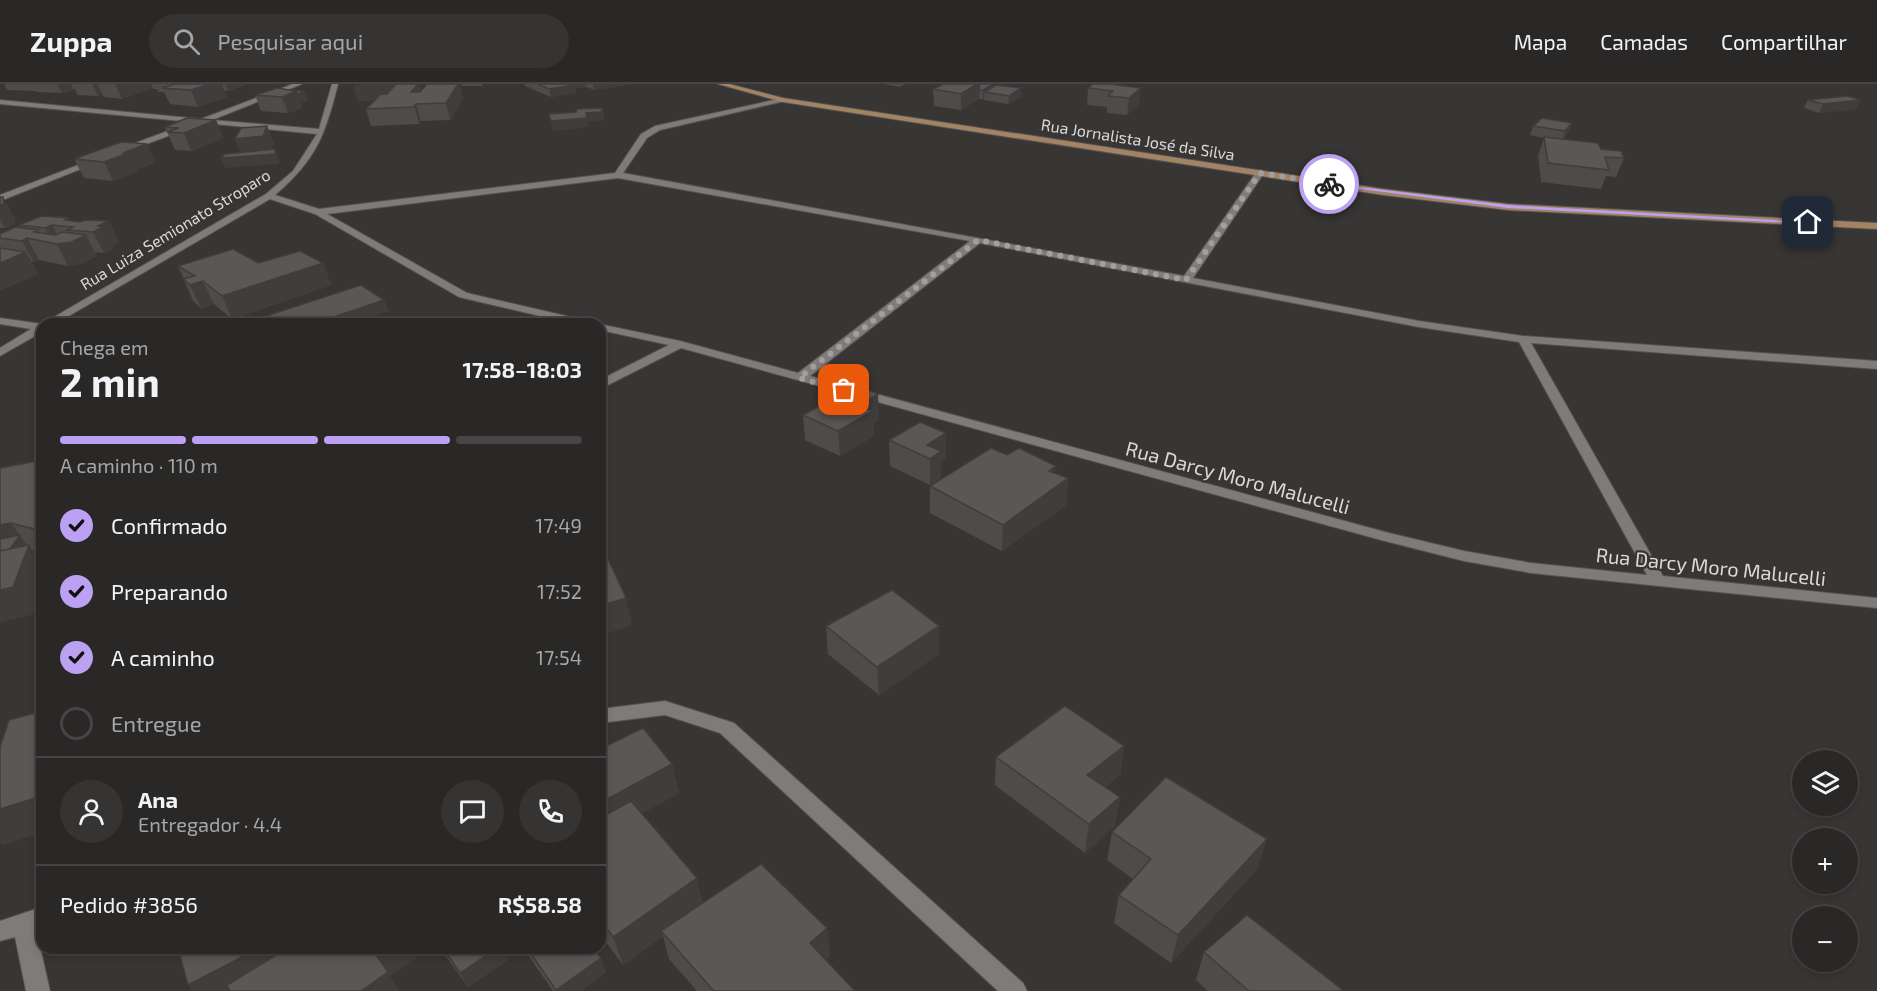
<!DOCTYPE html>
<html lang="pt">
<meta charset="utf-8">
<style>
:root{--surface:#2a2827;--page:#363433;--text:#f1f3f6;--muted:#a5a6a7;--line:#464444;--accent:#bca0f2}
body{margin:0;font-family:"Exo 2",sans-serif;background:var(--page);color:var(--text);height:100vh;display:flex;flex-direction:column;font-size:22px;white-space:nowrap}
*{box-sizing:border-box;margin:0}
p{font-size:20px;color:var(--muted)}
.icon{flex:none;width:33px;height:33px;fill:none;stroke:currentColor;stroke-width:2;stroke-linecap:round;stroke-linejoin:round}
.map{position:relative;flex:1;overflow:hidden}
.panel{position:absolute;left:36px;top:234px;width:570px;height:636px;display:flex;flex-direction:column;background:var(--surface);border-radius:18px;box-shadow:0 3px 9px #0003,0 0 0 2px var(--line)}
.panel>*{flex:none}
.controls{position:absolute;left:1792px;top:666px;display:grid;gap:12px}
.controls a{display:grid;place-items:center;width:66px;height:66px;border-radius:50%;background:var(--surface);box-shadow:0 3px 9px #0003,0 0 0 2px var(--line);font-size:30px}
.pin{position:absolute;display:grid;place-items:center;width:51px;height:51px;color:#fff;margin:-26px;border-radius:12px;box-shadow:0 3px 9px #0006}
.courier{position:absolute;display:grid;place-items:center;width:60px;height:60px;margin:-30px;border:4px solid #bca0f2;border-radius:50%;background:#fff;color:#222;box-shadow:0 2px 8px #0007}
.head em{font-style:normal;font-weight:700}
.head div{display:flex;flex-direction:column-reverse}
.head{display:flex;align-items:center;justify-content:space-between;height:102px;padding:0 24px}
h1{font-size:39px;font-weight:700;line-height:45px}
.bar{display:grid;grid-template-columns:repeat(4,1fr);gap:9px 6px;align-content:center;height:72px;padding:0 24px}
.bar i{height:8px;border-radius:4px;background:var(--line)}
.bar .active{background:var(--accent)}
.bar p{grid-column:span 4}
.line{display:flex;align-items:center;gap:15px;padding:0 24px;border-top:2px solid var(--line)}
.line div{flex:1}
.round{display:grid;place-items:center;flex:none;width:63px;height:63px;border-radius:32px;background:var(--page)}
ol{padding:0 24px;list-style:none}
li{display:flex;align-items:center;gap:18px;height:66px}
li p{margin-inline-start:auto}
li .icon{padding:6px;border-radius:50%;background:var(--accent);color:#111;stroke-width:4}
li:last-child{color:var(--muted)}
li i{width:33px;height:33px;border:3px solid var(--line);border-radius:50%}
header{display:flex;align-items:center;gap:36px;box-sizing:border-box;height:84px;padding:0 30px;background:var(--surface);border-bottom:2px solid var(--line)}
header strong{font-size:28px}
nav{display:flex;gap:33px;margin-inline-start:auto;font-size:21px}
.search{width:420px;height:54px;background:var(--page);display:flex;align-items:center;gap:15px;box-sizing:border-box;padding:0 21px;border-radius:33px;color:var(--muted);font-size:22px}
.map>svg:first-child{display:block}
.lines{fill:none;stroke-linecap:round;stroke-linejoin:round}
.minor-casing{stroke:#545250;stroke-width:2}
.major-casing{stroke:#545250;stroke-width:2}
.minor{fill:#7f7b79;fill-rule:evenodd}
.major{fill:#a48365;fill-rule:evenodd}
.wall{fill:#4f4b4b}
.shaded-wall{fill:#403d3d}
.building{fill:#5c5757;stroke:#403d3d;stroke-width:1.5}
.route{fill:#bca0f2}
.done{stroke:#a2a09f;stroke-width:6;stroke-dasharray:0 10.8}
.labels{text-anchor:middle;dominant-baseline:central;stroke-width:4.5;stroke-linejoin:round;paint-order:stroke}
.far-street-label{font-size:16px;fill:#dbd9d8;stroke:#383634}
.street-label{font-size:20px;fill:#dbd9d8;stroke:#383634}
</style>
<header>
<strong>Zuppa</strong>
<div class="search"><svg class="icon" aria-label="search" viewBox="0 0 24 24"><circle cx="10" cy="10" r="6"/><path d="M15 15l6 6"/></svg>Pesquisar aqui</div>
<nav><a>Mapa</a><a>Camadas</a><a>Compartilhar</a></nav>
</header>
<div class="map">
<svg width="1877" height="907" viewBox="0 0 1877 907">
<rect width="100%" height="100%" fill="#383634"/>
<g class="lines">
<defs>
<g id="minor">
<path d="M293,0H302L212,36L319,45L332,0H338C325,51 317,75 275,111L319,125L615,89L641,50L655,42L783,14L785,17L660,46L647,54L623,89L1184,192L1257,87L1260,86L1264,89L1193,194L1419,237L1523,252L1877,277V285L1531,259L1663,492L1877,514V524L1531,489L1464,477L1381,456L681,264L600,305V296L669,261L600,246L599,240L680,257L798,289L970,157L618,94L327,130L467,209L588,237L594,240H574L459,213L315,130L270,115L55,240H42V248L0,272V264L31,245L0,240V234L42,240L266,110L293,87L317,50L203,39L125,68L121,66L122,64L192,38L0,20V16L201,35ZM980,159L1419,243L1519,258L1647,491L1531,479L1464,467L1389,449L810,292Z"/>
<polygon points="94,75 101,77 0,117 0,111"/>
<polygon points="665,617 734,639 1023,899 1027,907 998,907 720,649 665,631 600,639 600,625"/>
<polygon points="42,823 42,843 36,845 50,907 26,907 15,853 0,857 0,837"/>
</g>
<polygon id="major" points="718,0 729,0 783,14 1383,105 1508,120 1877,139 1877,145 1508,126 1383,111 783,18"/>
</defs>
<!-- minor casing -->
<use href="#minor" class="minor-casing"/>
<!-- major casing -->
<use href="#major" class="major-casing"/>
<!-- minor -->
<use href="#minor" class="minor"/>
<!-- major -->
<use href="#major" class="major"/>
</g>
<!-- wall -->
<g class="wall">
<polygon points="0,0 150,0 152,4 122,15 104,13 102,10 98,12 78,11 75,5 62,9 36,8 35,7 7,6 4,0"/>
<polygon points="151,0 247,0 228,7 224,7 227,13 198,23 170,20 164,8 158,8 157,5 153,5"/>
<polygon points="419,0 421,7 427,0 459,0 463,15 450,36 421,37 419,40 371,42 366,25 375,16 358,17 353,1"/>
<polygon points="461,0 483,0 482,2 462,2"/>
<polygon points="525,0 632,0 594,6 587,3 575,4 576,9 551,13 532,5 531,4 525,2"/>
<polygon points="884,0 905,0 900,3"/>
<polygon points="1110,0 1139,20 1127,31 1107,29 1107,23 1087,21 1088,4"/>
<polygon points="994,2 1021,13 1008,20 984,16 984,14 983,15 979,15 961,26 934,22 933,5"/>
<polygon points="292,6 308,16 301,19 302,24 288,29 261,27 255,11"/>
<polygon points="1808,16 1861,16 1856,25 1819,29 1804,24"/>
<polygon points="216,36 223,54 191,67 175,66 165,43"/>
<polygon points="1533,42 1569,48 1563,55 1601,65 1624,74 1616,93 1606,92 1601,105 1541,98 1538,72 1544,54 1530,51"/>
<polygon points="74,75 155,78 136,86 137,88 113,97 84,94"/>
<polygon points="0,113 14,133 15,140 5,144 0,144"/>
<polygon points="72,137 80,138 109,137 119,158 113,161 114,164 104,169 95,168 97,172 83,179 68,182 39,176 34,178 31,177 38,190 0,206 0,150 20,144 19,141"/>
<polygon points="258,179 323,179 331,201 232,235 214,220 201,224 193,217 178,182"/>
<polygon points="389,227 366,235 373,240 262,240 260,234"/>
<polygon points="803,331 879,335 873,339 874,352 840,372 805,356"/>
<polygon points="946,349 946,374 941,377 941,393 930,401 890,382 889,356"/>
<polygon points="1007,371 1068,394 1066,421 1002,467 930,429 930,402"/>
<polygon points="42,376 42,469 32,466 33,530 0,538 0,384"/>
<polygon points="826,542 939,570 879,611 828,570"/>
<polygon points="1124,662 1120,691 1105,703 1120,713 1115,742 1085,769 995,701 996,673"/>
<polygon points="600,665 672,680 679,709 642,729 703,819 827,844 830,872 825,876 855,907 697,907 669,875 663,852 623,881 600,850"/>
<polygon points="1112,748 1258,784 1171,879 1114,839 1119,811 1133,795 1107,776"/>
<polygon points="440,864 502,864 508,876 468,903"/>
<polygon points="523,864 592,864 606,888 581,907 553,907"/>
<polygon points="1204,868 1344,907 1208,907 1196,896"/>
</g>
<!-- shaded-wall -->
<g class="shaded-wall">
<polygon points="57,0 71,0 73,5 62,9"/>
<polygon points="92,0 98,0 102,10 98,12"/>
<polygon points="115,0 150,0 152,4 122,15"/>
<polygon points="210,0 222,0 227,13 198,23 191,6"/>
<polygon points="225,0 247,0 228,7"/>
<polygon points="363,0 405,0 401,14 358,17 353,1"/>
<polygon points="418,0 419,0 424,15 416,20 421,37 419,40 411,8"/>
<polygon points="458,0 459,0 463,15 450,36 446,19"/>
<polygon points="570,0 587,0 587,2 575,4 576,9 551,13 549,5"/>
<polygon points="593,0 632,0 594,6"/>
<polygon points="971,0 981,0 980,1 979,15 961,26 961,10"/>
<polygon points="994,0 994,8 985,8 984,14 983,15 983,6"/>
<polygon points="1021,4 1021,13 1008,20 1009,12"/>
<polygon points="1141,4 1139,20 1127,31 1129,14"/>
<polygon points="296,7 305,7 308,16 301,19 302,24 288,29 282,13"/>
<polygon points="1861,16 1856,25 1819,29 1823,20"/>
<polygon points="603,24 604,33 603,37 588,38 586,29"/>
<polygon points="587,34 589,43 553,47 551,37"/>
<polygon points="216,36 223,54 191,67 184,49"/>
<polygon points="1572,39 1569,48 1562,57 1565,47"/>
<polygon points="267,42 274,59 270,70 275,65 279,75 279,80 225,84 221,74 242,73 235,55"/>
<polygon points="147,60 155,78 136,86 137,88 113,97 104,78 123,69"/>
<polygon points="3,113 14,133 15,140 5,144 0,135 0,121"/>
<polygon points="109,137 119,158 113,161 114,164 104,169 93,148 98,142"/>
<polygon points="52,141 62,159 86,151 97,172 83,179 68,182 57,160 53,160 45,144"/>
<polygon points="27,154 39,176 34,178 22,157"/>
<polygon points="0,167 26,168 38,190 0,206"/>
<polygon points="323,179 331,201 232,235 222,212"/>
<polygon points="203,197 214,220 201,224 190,201"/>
<polygon points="384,216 389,227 353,240 313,240"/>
<polygon points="878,310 879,335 873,339 874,352 840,372 838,347 859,322"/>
<polygon points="946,349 946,374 941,377 941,393 930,401 930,375 927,361"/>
<polygon points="1056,382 1054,404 1068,394 1066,421 1002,467 1003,441 1049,387"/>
<polygon points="11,439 28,463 29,461 42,480 42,504 33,530 0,538 0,441"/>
<polygon points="626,514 632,541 600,552 600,522"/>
<polygon points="939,542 939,570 879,611 877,583"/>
<polygon points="1124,662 1120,691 1084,720 1087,691"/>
<polygon points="672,680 679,709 606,749 600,728 600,719"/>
<polygon points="42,712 42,748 3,761 0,758 0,725"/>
<polygon points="1120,713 1115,742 1085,769 1089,740"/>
<polygon points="1267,755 1258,784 1171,879 1178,851"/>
<polygon points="697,794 704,823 661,847 663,852 623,881 613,853"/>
<polygon points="827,844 830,872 814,887 810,859"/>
<polygon points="259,864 299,864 251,907 192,907 188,901"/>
<polygon points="374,864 429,864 430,865 390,892 399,907 361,907 372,865"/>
<polygon points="497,864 502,864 508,876 468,903 460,889"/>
<polygon points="601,874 606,888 581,907 556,907 556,906"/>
</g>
<!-- building -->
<g class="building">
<polygon points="175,0 210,0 191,6 163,4"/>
<polygon points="396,0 418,0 411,8 420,8 427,0 458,0 446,19 416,20 414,23 366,25 381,10 387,10"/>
<polygon points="538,0 573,0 574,1 549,5"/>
<polygon points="944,0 977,0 961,10 933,5"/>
<polygon points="980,0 993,0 983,6 979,6"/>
<polygon points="1093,0 1110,0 1141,4 1129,14 1108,12 1113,7 1088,4"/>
<polygon points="996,1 1021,4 1009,12 985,8"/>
<polygon points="277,4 296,7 282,13 255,11"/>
<polygon points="292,6 305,7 298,10 296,7"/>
<polygon points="1847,12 1861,16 1823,20 1808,16"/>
<polygon points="603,24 601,28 586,29 587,34 551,37 549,30 576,28 577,25"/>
<polygon points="187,34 216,36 184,49 167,48 179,44 165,43"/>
<polygon points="1542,34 1572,39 1565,47 1533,42"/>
<polygon points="267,42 263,52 235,55 241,44"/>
<polygon points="1544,53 1598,59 1601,65 1621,67 1624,74 1605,73 1609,86 1548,79"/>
<polygon points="121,58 147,60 123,69 128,69 104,78 74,75"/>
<polygon points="275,65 275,70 221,74 225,70"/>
<polygon points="0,113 3,113 4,120 0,121"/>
<polygon points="42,132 70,134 65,136 80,138 86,136 109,137 98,142 103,143 93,148 67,146 73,143 52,141 45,144 19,141"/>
<polygon points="15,143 39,146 34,148 55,151 63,148 86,151 72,158 57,160 27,154 22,157 0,154 0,150"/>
<polygon points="0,164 26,168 0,179"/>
<polygon points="233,165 258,179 300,167 323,179 222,212 203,197 190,201 183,195 195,192 178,182"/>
<polygon points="361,201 384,216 313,240 268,240 260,234"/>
<polygon points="365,235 373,240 350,240"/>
<polygon points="858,301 878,310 859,322 873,327 838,347 803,331"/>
<polygon points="920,338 946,349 927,361 941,367 930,375 889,356"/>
<polygon points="991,364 1007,371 1019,364 1056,382 1049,387 1068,394 1003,441 930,402"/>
<polygon points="42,376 42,447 11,439 0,441 0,384"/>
<polygon points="20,451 10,465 0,467 0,455"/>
<polygon points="29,461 13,503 0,506 0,467"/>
<polygon points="604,466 626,514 600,522 600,467"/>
<polygon points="892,506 939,542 877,583 826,542"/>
<polygon points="1065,622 1124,662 1087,691 1120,713 1089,740 996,673"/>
<polygon points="42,627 42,712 0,725 0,663 9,636"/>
<polygon points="643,644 672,680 600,719 600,665"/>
<polygon points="1166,693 1267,755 1178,851 1119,811 1151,775 1112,748"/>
<polygon points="631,717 697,794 613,853 600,835 600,734"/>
<polygon points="761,780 827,844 810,859 855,907 714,907 661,847"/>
<polygon points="1247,831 1344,907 1249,907 1204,868"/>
<polygon points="178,864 259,864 188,901"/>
<polygon points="288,864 374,864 372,865 388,888 361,907 230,907 227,901"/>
<polygon points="443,864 497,864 460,889"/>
<polygon points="527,864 592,864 601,874 556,906"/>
</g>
<!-- route -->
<polygon class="route" points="1327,99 1508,121 1811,138 1808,140 1508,124 1329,101"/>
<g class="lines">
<!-- done -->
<polyline class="done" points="844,306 799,294 978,156 1186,196 1260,89 1329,100"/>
</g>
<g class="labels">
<!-- far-street labels -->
<g class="far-street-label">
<text transform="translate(1138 55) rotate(9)">Rua Jornalista José da Silva</text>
<text transform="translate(175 145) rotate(-31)">Rua Luiza Semionato Stroparo</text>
</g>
<!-- street labels -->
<g class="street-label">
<text transform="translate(1238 393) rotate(15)">Rua Darcy Moro Malucelli</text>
<text transform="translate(1711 482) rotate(6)">Rua Darcy Moro Malucelli</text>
</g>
</g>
</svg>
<div class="controls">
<a><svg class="icon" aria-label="layers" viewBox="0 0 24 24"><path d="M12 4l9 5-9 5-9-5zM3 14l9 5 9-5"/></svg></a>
<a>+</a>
<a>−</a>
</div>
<div class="pin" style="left:844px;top:306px;background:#ea580c"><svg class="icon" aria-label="bag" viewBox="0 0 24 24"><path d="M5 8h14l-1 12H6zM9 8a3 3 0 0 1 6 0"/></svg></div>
<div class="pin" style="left:1808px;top:138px;background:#1f2937"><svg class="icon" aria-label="home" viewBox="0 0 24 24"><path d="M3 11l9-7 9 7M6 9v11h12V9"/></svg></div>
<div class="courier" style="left:1329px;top:100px"><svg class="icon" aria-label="bike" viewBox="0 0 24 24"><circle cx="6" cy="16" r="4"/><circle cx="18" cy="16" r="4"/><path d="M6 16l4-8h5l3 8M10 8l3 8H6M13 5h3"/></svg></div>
<section class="panel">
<div class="head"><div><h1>2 min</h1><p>Chega em</p></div><em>17:58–18:03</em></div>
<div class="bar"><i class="active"></i><i class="active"></i><i class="active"></i><i></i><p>A caminho · 110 m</p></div>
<ol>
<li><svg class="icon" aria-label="check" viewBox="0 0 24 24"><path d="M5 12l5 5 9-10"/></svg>Confirmado<p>17:49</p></li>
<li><svg class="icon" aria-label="check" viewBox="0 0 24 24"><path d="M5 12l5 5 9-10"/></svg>Preparando<p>17:52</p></li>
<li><svg class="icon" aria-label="check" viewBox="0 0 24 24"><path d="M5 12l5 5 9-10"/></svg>A caminho<p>17:54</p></li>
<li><i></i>Entregue</li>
</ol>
<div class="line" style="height:108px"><a class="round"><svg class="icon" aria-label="person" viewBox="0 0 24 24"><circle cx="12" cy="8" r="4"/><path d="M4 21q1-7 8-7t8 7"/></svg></a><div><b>Ana</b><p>Entregador · 4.4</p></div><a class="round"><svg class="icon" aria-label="chat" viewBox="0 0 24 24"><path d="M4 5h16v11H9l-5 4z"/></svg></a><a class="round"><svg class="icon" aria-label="phone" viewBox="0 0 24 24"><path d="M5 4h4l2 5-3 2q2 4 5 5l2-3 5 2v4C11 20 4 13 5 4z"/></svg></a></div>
<div class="line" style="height:78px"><div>Pedido #3856</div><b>R$58.58</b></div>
</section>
</div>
